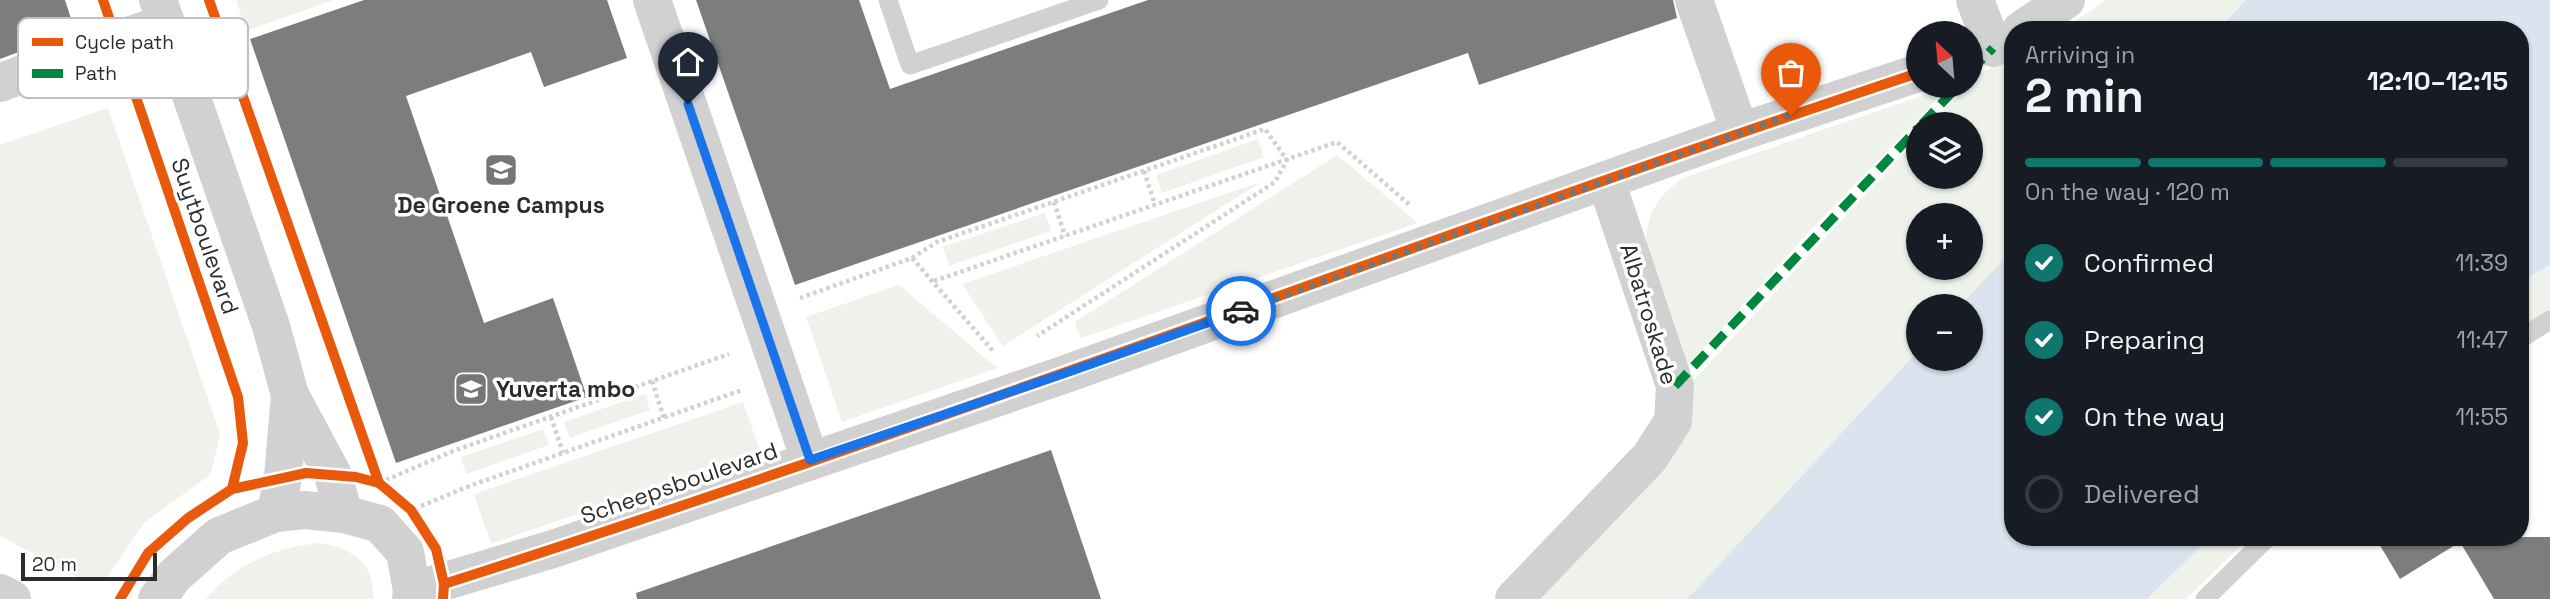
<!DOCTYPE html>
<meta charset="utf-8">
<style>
:root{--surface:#171b24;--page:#242831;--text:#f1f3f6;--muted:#9ea1a6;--line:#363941;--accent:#0f766e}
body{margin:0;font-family:"Space Grotesk",sans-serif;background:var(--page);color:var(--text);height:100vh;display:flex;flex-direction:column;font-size:26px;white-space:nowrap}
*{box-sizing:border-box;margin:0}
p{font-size:23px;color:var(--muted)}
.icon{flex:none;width:38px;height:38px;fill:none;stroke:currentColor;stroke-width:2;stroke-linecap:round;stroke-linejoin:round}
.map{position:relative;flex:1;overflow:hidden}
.side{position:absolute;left:2004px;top:21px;width:525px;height:525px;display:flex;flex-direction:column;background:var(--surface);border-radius:28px;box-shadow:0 2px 5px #0004}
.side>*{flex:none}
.needle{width:46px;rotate:334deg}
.fabs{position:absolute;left:1906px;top:21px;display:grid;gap:14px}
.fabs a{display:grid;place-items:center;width:77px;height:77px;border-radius:50%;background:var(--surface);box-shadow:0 2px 5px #0004;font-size:35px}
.scale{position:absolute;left:21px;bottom:18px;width:136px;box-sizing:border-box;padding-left:7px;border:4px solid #2c2c2c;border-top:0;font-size:19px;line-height:24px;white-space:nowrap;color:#2c2c2c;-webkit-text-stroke:5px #fff;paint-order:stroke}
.pin{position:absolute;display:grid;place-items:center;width:60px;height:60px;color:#fff;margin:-72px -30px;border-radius:50% 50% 50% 0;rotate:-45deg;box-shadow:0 0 7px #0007}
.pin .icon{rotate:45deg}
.courier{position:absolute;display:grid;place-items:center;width:70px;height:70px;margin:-35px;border:5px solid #1a73e8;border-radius:50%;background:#fff;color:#222;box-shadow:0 2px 9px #0007}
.overview em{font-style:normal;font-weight:700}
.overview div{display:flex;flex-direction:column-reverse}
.overview{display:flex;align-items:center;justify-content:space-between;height:119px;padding:0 21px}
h1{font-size:46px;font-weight:700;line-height:52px}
.bar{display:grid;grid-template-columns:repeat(4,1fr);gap:10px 7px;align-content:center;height:84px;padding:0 21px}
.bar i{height:9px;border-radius:5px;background:var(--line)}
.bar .on{background:var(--accent)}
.bar p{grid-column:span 4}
ol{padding:0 21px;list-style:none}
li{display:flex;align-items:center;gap:21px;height:77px}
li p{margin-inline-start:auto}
li .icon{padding:7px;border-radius:50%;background:var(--accent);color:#fff;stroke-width:4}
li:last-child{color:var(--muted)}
li i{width:38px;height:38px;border:4px solid var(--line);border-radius:50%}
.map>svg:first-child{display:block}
.green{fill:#eef2eb;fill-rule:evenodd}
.water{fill:#dae3ee}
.building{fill:#7d7d7d}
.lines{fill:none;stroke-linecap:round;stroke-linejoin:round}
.path{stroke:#d1d1d1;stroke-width:4.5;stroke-dasharray:3.5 3.5;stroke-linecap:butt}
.service{stroke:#d1d1d1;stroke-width:19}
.minor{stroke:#d1d1d1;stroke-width:38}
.tertiary{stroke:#d1d1d1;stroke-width:38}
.quiet{stroke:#00873e;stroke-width:9;stroke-dasharray:18 9;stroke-linecap:butt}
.cycleway-casing{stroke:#fff;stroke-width:15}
.cycleway{stroke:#e8590c;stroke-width:10}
.done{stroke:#767676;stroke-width:7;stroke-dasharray:0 12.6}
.route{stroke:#1a73e8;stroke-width:9}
.labels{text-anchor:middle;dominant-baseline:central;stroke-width:7;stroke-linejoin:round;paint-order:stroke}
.poi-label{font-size:23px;font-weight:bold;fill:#2c2c2c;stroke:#fff}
.street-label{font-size:23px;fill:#2c2c2c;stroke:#fff}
.key{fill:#fff;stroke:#c0c0c0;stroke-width:2}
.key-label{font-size:19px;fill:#2c2c2c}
</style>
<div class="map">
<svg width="2550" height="599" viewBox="0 0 2550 599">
<rect width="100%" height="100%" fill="#fff"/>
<!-- green -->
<g class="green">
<polygon points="236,0 333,0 246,31"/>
<polygon points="2106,0 2246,0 2218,30 2062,30"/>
<path d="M2012,57V250L1960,306H1918V351L1687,599H1540L1691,383L1918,138V177H1970V124H1931L1981,73ZM1918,215H1970V268H1918Z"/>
<path d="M1936,91L1938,98L1807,234L1687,367L1646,242C1648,211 1658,196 1683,178Z"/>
<polygon points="108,108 220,434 211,474 144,523 105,580 79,578 0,536 0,145"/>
<polygon points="1258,139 1264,157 1162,193 1156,175"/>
<polygon points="1337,155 1418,223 1081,338 1075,322"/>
<polygon points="1261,182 1003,346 962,284"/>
<polygon points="1045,213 1051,231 949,266 943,247"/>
<polygon points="2550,265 2550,311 2520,329 2520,282"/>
<polygon points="899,285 997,368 842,422 806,317"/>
<polygon points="645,394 650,410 570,438 564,422"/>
<polygon points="743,402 760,451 491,544 474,494"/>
<polygon points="543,429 549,445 466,474 461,457"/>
<polygon points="2211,537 2250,537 2186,599 2147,599"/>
<path d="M320,543C352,549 375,562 373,599H205C235,565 275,547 320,543Z"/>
</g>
<!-- water -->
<g class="water">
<polygon points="2246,0 2550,0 2550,265 2520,282 2520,30 2218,30"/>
<polygon points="2012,250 2012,537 2211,537 2147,599 1687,599 1918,351 1918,359 1970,359 1970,306 1960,306"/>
</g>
<!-- building -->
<g class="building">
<polygon points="0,0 65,0 75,31 0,59"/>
<polygon points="364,0 607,0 627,58 544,87 531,52 406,96 484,323 553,298 587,397 396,463 250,39"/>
<polygon points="696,0 859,0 890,89 1148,0 1673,0 1677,18 1479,85 1468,53 795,285"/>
<polygon points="1051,450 1101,599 637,599 636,593"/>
<polygon points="2375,537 2550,537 2550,599 2494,599 2460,542 2400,579"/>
</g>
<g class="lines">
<!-- path -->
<g class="path">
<polyline points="1144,171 1155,205"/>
<polyline points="1054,202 1065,236"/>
<polyline points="912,258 937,242 1265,129 1287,160 1275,182 1037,336"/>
<polyline points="934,281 1337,142 1411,206"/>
<polyline points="800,298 912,258 994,352"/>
<polyline points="652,381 664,418"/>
<polyline points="551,417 563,453"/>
<polyline points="386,480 453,451 729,354"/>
<polyline points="421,506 472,485 742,390"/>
</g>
<!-- service -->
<g class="service">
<polyline points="888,0 910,65 1099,0"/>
<polyline points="2520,339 2550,320"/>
<polyline points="2205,599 2268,537"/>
</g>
<!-- minor -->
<g class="minor">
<polyline points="652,0 810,460"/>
<polyline points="1694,0 1740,132"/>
<polyline points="1975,0 1993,48"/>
<polyline points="2021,30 2066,0"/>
<polyline points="0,83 58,60 166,23"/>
<polyline points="412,591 553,549 1063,375 1740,132 1918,73"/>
<polyline points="0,593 12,599"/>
<polyline points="1514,599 1650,457 1673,421 1675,386 1606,181"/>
</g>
<!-- tertiary -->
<g class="tertiary">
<polyline points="158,0 271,326 290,395 333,475 344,514"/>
<polyline points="276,513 283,477 290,395"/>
<polyline points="157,599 174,576 219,536 276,513 305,510 344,514 380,524 405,552 412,591 411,599"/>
</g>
<!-- quiet -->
<g class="quiet">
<polyline points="1970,72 1993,48"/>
<polyline points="1922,124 1958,86"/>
<polyline points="1675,386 1918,128"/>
</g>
<defs>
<g id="cycleway">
<polyline points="103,0 238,397 243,443 232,489"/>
<polyline points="209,0 379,483"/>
<path d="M444,584C939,426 1425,237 1918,73"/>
<polyline points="120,599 148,553 188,518 232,489 306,473 356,477 379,483 411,510 436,549 444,584 443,599"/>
</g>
</defs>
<!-- cycleway casing -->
<use href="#cycleway" class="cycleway-casing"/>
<!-- cycleway -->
<use href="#cycleway" class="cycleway"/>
</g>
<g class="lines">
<!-- done -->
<polyline class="done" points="1241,311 1791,115"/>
<!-- route -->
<polyline class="route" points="688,104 810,460 1063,374 1241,311"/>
</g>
<!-- icons -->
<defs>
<symbol id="school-square" viewBox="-11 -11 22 22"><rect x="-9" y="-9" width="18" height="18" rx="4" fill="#767676" stroke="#fff"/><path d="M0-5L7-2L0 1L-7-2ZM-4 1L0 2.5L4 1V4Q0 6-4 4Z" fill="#fff"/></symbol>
<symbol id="university-square" viewBox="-11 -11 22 22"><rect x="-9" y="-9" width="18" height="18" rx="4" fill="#767676" stroke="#fff"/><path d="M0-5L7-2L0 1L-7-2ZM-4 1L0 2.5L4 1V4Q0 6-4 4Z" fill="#fff"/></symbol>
</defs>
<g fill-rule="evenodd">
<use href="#school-square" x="482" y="151" width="38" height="38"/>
<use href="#university-square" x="452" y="370" width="38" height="38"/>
</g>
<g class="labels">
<!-- poi labels -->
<g class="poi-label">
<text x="501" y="205">De Groene Campus</text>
<text x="496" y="389" text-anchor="start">Yuverta mbo</text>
</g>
<!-- street labels -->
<g class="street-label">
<text transform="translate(205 236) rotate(71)">Suytboulevard</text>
<text transform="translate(1649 314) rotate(73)">Albatroskade</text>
<text transform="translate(679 483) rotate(-19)">Scheepsboulevard</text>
</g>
</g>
<!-- legend -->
<rect x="18" y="18" width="230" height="80" rx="10" class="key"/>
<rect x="32" y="38" width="31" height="8" fill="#e8590c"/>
<rect x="32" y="69" width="31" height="9" fill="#00873e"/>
<g class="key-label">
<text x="75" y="49">Cycle path</text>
<text x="75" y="80">Path</text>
</g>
</svg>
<div class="fabs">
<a><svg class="needle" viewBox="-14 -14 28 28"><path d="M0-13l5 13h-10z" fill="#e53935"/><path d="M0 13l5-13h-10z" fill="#9ea1a6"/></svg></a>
<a><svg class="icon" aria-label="layers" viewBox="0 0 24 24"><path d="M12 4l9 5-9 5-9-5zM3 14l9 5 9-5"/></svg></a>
<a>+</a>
<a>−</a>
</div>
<div class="scale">20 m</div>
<div class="pin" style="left:1791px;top:115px;background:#ea580c"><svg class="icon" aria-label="bag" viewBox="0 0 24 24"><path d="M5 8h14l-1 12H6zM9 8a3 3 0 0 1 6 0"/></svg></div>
<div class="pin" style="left:688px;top:104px;background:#1f2937"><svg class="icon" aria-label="home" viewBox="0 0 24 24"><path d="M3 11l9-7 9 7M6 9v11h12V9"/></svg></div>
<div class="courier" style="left:1241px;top:311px"><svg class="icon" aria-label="car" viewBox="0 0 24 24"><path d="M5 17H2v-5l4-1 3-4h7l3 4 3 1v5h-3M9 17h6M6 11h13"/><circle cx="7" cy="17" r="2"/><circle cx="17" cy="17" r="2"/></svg></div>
<section class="side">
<div class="overview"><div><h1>2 min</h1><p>Arriving in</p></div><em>12:10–12:15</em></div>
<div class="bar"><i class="on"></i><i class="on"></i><i class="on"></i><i></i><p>On the way · 120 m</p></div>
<ol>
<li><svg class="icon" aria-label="check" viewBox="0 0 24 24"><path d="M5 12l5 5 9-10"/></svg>Confirmed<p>11:39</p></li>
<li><svg class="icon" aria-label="check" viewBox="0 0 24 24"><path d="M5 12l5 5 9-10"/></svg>Preparing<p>11:47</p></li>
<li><svg class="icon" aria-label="check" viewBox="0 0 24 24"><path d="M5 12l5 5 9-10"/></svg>On the way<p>11:55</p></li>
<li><i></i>Delivered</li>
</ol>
</section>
</div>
